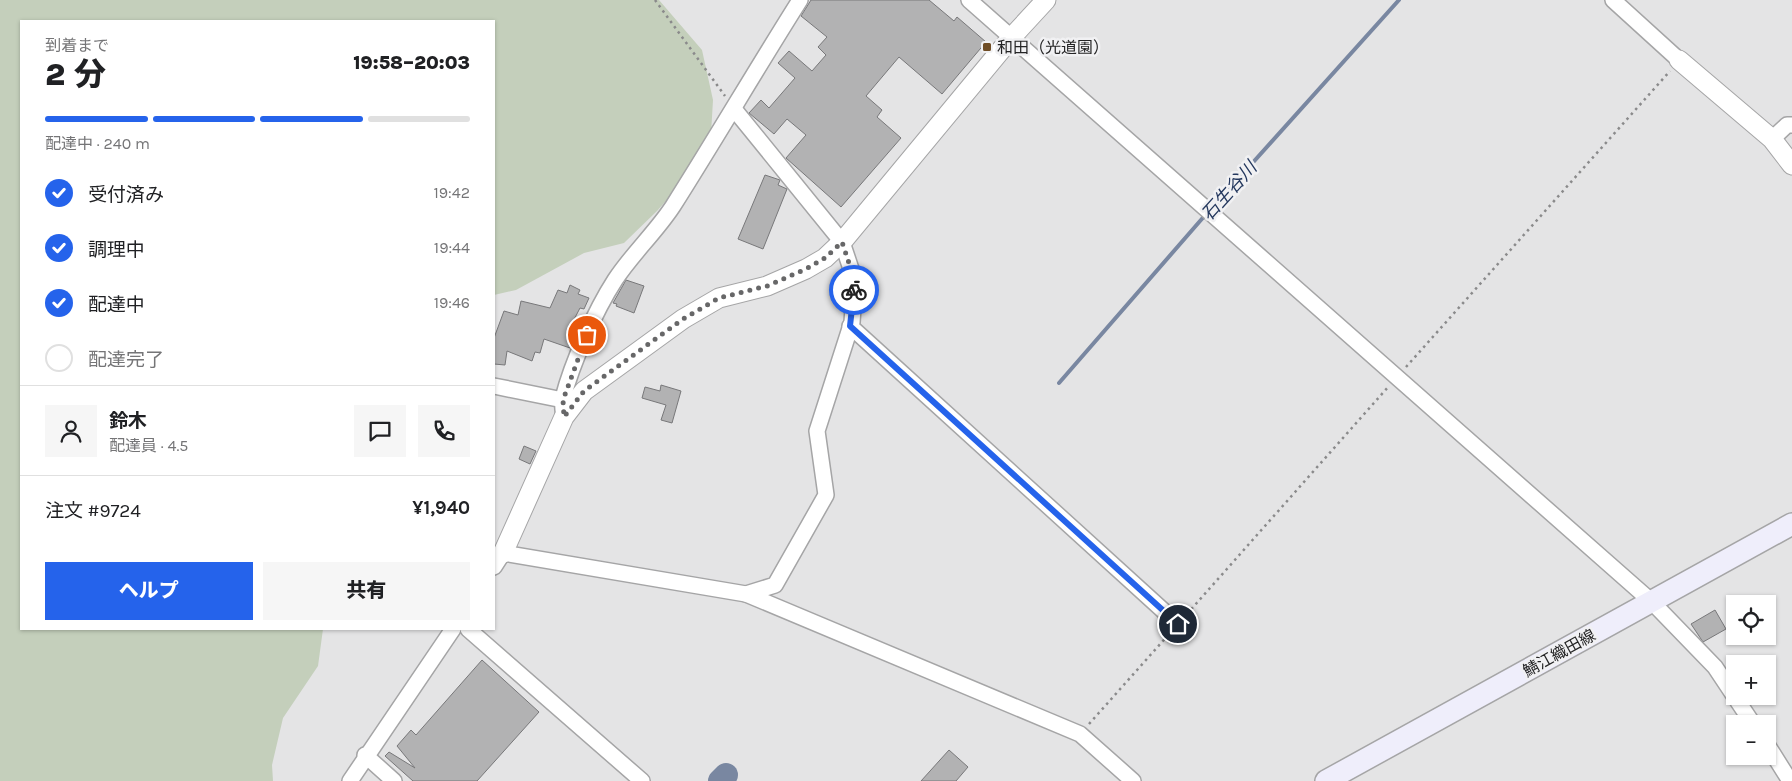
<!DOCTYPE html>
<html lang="ja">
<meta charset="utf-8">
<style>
:root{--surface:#fff;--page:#f6f6f6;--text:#202124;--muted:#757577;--line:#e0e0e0;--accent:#2563eb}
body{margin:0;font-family:Karla,"Noto Sans JP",sans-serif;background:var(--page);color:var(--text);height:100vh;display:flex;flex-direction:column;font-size:19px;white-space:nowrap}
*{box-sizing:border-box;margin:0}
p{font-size:16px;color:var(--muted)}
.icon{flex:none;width:28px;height:28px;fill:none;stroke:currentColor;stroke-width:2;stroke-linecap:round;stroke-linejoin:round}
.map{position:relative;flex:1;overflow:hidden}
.sheet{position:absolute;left:20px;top:20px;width:475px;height:610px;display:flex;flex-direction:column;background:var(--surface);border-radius:0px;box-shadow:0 1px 4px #0004}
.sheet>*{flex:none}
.buttons{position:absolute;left:1726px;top:595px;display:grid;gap:10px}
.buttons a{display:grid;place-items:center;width:50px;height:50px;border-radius:0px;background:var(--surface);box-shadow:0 1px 4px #0004;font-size:25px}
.pin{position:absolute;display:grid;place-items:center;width:42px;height:42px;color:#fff;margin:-21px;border:2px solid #fff;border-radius:50%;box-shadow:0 1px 5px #0007}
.courier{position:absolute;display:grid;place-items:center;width:50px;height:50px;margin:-25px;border:4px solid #2563eb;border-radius:50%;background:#fff;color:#222;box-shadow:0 1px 6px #0007}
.overview em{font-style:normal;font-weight:800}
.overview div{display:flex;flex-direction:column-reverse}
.overview{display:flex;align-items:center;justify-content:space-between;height:85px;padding:0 25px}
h1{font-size:32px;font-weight:800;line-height:38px}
.bar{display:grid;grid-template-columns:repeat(4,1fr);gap:8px 5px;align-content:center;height:60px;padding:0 25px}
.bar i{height:6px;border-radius:4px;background:var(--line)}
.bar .active{background:var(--accent)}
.bar p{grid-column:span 4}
.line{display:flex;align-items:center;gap:12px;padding:0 25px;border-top:1px solid var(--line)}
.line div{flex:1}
.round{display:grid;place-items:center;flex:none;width:52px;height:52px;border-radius:0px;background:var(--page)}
ol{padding:0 25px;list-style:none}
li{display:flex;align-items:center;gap:15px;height:55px}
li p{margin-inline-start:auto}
li .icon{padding:5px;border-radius:50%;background:var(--accent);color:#fff;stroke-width:4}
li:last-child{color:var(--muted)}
li i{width:28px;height:28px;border:2px solid var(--line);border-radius:50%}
.action{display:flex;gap:10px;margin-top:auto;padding:10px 25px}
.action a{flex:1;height:58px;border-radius:0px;background:var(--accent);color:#fff;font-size:20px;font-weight:800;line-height:58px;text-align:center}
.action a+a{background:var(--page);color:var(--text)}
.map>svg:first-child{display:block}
.green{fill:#c4cfbb}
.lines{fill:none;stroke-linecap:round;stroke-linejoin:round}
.stream{stroke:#7987a1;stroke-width:4}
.river{stroke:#7987a1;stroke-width:24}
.building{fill:#b2b2b3;stroke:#78787a}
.minor-casing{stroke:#a5a5a6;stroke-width:18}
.tertiary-casing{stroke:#a5a5a6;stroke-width:21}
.secondary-casing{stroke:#a5a5a6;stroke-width:24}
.path{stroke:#8a8a8b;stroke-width:2.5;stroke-dasharray:2.5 4;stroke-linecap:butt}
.minor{stroke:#fff;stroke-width:15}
.tertiary{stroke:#fff;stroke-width:19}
.secondary{stroke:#efeefb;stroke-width:21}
.done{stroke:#676768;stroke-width:5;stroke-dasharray:0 9}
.route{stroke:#2563eb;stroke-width:6}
.poi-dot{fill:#6f4d25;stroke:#f1f1f3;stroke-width:2}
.labels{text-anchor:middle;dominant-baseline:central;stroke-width:5;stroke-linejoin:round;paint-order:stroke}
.poi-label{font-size:16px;fill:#242425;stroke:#f1f1f3;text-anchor:start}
.street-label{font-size:16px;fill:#242425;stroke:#f1f1f3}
.water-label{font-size:18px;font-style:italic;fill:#24385e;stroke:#f1f1f3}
</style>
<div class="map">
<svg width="1792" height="781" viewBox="0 0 1792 781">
<rect width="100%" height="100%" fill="#e4e4e5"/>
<!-- green -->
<polygon class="green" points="0,0 659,0 702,50 713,100 710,151 657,211 624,243 584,253 516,290 494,295 494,21 21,21 21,629 323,629 318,666 283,718 272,765 273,781 0,781"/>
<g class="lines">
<!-- stream -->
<g class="stream">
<polyline points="1212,208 1399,0"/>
<polyline points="1059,383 1207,213"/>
</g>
<!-- river -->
<polyline class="river" points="720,781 726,775"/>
</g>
<!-- building -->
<g class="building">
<polygon points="811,0 929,0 954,21 957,17 986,42 942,94 899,57 866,96 882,110 877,117 901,138 841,207 786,158 806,135 787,119 774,134 749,113 761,100 769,108 795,78 778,63 789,51 812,71 826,55 818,47 827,37 801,16"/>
<polygon points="765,175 780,180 778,185 787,189 763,249 738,239"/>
<polygon points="626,280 644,286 634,313 616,306 617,304 613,303"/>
<polygon points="570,285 580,290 578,294 589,298 584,309 580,308 567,333 574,336 570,348 544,339 540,353 535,352 532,361 507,351 505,365 494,364 494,338 504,311 518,315 521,301 550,308 558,290 567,293"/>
<polygon points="661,385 681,391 672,423 661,420 666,405 642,398 645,387 660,391"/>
<polygon points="524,446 536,451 530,464 519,459"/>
<polygon points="1715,610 1726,629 1703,642 1691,624"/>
<polygon points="482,660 539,712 477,781 413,781 385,756 389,752 415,768 397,746 411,730 416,735"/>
<polygon points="949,750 968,767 956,781 921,781"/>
</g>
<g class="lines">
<defs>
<g id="minor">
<polyline points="969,0 1652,602 1715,667 1753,724"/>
<polyline points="1613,0 1679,60"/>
<polyline points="734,109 842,242 855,281 852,322 817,431 826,495 775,585 746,594"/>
<polyline points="1772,139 1787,125 1792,125"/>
<polyline points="850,326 1178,624"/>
<polyline points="494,386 563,400"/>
<path d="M564,417C563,411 562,404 563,398C572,363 595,311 615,280C632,254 656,232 673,206C716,138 757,68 800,0"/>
<polyline points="494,567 503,553 746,594 1080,734 1133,781"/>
<polyline points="468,629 642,781"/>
<polyline points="1768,746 1790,781"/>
<polyline points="365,755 394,781"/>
<polyline points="350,781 453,629"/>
</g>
<g id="tertiary">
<polyline points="1679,60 1772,139 1792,165"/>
<polyline points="503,553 564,417 584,391 683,319 719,298 767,286 806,269 825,258 842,242 1011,38 1046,0"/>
</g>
<polyline id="secondary" points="1326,781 1792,524"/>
</defs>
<!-- minor casing -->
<use href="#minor" class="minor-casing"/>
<!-- tertiary casing -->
<use href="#tertiary" class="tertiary-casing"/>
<!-- secondary casing -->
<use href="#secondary" class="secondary-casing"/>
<!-- path -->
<g class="path">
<polyline points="655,0 725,96"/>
<polyline points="1406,367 1670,71"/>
<polyline points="1187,614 1389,386"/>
<polyline points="1089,724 1170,633"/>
</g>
<!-- minor -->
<use href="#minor" class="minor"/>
<!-- tertiary -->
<use href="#tertiary" class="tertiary"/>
<!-- secondary -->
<use href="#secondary" class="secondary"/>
</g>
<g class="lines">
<!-- done -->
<polyline class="done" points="587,335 563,400 564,417 584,391 683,319 719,298 767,286 806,269 825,258 842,242 855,281 854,290"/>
<!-- route -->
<polyline class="route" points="854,290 850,326 1178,624"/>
</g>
<!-- markers -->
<rect class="poi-dot" x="982" y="42" width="10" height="10" rx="2.5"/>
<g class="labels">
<!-- poi labels -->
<g class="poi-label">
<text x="997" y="47">和田（光道園）</text>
</g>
<!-- street labels -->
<g class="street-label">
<text transform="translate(1559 653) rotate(-29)">鯖江織田線</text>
</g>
<!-- water labels -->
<g class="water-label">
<text transform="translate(1229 191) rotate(-48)">石生谷川</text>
</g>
</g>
</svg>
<div class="buttons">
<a><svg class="icon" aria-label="locate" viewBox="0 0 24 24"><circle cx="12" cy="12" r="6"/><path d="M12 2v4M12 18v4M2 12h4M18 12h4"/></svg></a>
<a>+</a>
<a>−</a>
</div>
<div class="pin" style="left:587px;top:335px;background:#ea580c"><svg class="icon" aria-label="bag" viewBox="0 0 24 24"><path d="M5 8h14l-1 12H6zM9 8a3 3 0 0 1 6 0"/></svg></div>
<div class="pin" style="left:1178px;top:624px;background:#1f2937"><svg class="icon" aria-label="home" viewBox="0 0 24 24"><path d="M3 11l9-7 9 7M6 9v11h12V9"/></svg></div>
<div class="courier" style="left:854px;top:290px"><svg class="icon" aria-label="bike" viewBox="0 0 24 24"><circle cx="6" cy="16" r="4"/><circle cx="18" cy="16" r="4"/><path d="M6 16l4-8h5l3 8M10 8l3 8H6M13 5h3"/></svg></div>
<section class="sheet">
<div class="overview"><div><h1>2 分</h1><p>到着まで</p></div><em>19:58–20:03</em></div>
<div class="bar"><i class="active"></i><i class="active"></i><i class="active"></i><i></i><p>配達中 · 240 m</p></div>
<ol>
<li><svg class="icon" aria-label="check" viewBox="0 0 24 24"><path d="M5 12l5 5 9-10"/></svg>受付済み<p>19:42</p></li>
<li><svg class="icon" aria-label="check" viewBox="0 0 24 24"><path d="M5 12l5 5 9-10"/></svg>調理中<p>19:44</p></li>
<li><svg class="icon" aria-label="check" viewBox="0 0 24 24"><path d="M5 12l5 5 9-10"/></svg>配達中<p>19:46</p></li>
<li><i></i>配達完了</li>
</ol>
<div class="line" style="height:90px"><a class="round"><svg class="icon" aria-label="person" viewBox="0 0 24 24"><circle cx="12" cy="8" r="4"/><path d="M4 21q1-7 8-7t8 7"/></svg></a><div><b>鈴木</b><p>配達員 · 4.5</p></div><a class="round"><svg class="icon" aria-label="chat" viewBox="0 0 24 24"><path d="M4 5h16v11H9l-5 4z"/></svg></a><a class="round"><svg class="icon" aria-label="phone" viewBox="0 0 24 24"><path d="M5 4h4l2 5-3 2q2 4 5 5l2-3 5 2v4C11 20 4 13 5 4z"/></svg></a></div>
<div class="line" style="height:65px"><div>注文 #9724</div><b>¥1,940</b></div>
<div class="action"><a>ヘルプ</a><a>共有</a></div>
</section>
</div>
